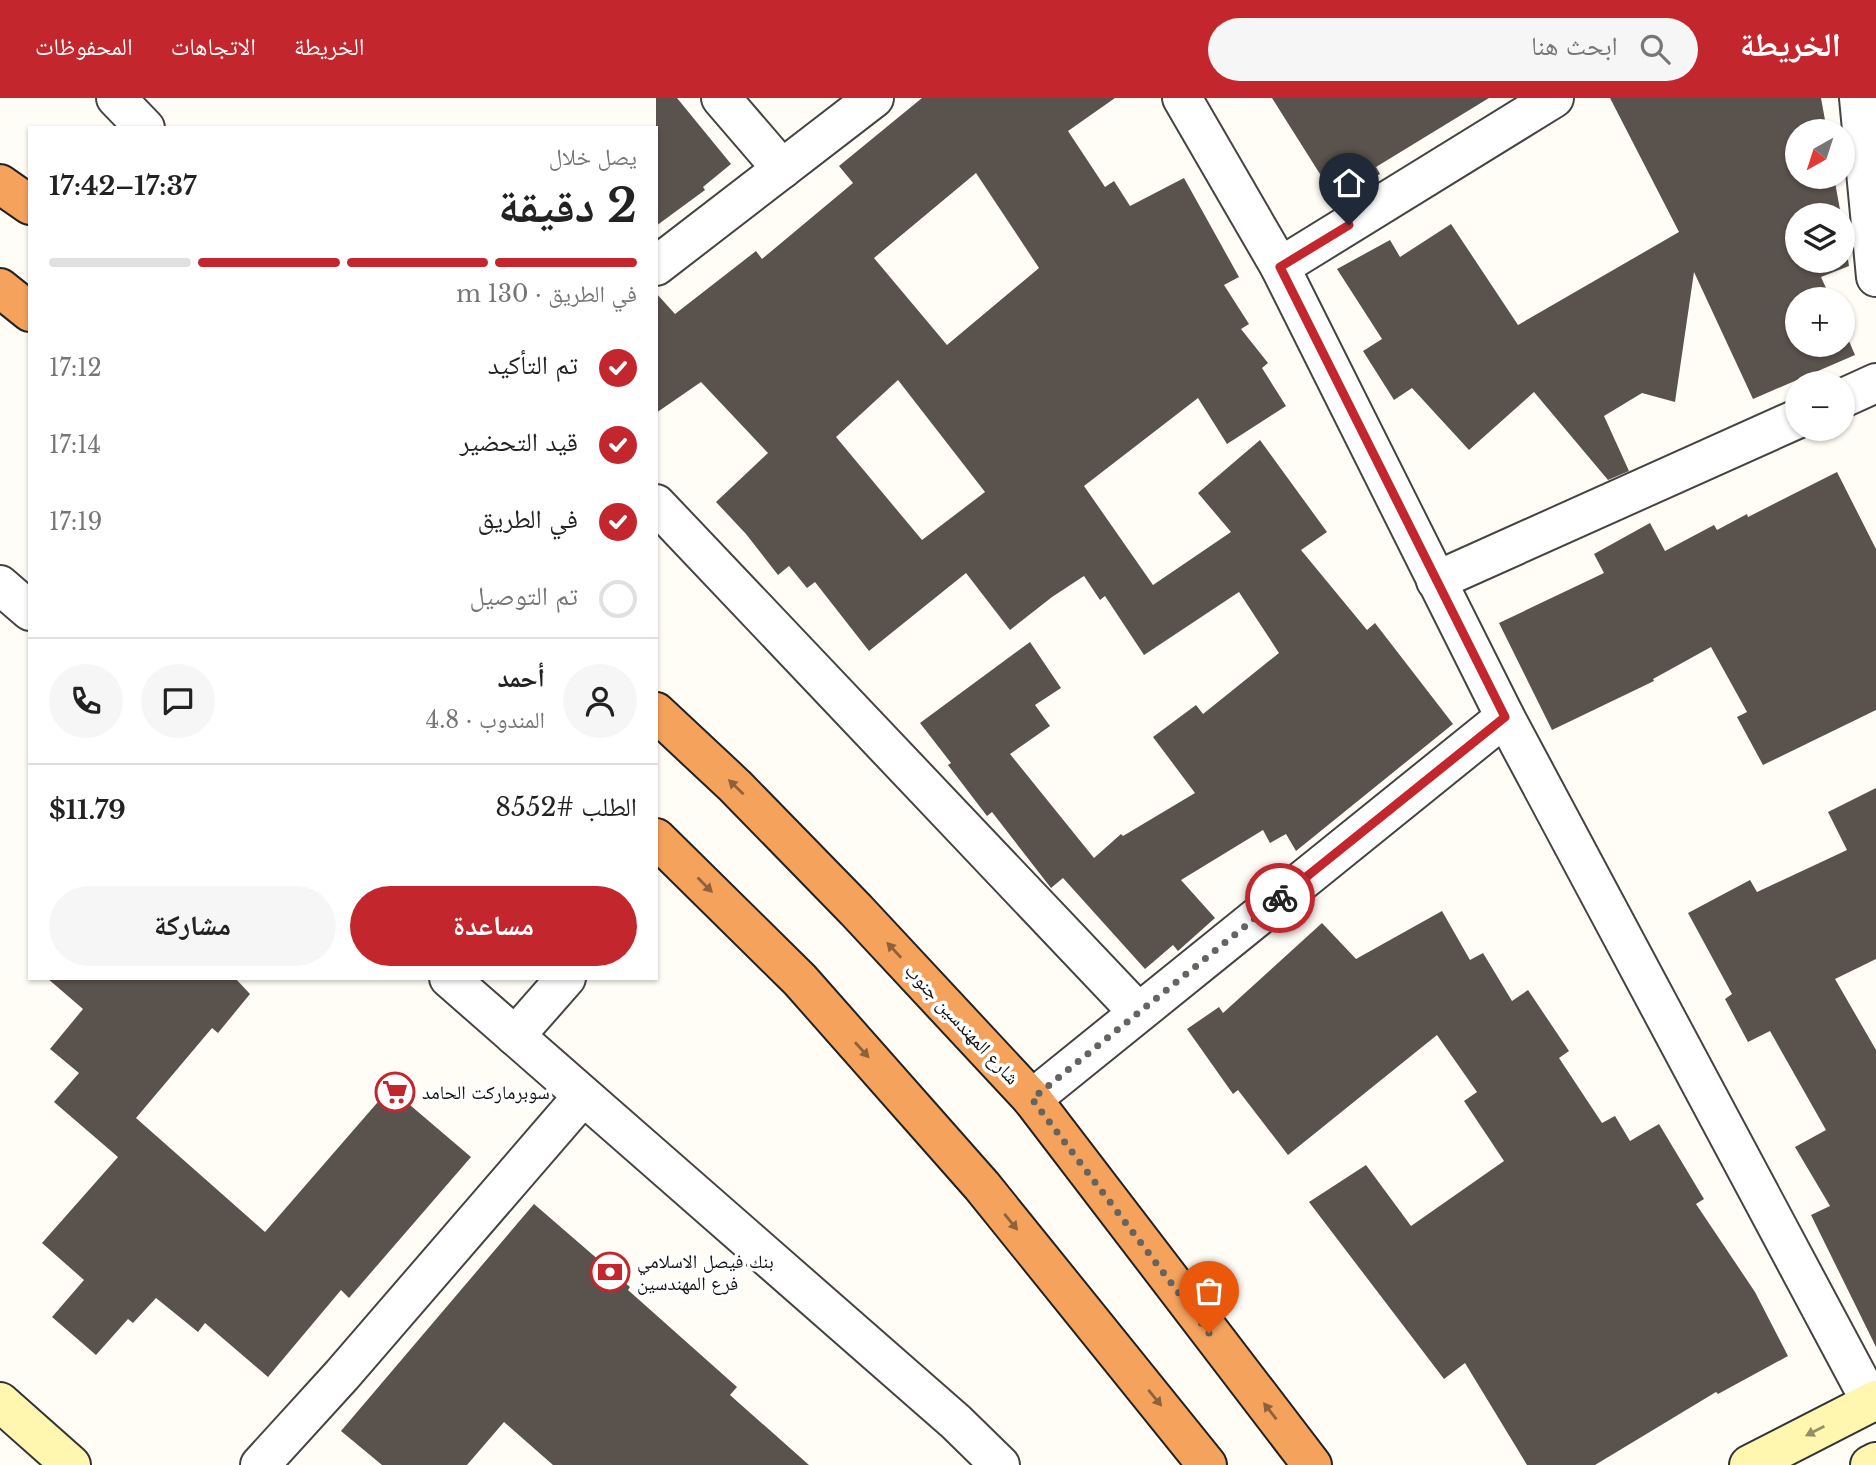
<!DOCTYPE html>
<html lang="ar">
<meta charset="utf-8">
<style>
:root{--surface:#fff;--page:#f6f6f6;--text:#222;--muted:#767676;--line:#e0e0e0;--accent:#c4262e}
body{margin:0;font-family:"Libre Baskerville","Noto Naskh Arabic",serif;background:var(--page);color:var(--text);direction:rtl;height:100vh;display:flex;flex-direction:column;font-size:26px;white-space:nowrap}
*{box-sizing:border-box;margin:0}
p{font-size:23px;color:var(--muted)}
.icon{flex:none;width:38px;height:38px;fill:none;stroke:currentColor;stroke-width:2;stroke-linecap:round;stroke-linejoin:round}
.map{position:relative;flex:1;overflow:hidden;direction:ltr}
.drawer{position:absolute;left:28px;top:28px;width:630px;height:854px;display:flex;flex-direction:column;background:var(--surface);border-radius:0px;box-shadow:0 2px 5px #0004;direction:rtl}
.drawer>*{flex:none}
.needle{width:46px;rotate:219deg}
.fabs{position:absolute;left:1785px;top:21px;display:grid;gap:14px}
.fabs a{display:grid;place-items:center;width:70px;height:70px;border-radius:50%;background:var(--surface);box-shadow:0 2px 5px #0004;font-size:35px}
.pin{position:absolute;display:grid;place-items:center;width:60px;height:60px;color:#fff;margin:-72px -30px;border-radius:50% 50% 50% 0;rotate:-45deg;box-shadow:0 0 7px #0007}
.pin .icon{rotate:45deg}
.courier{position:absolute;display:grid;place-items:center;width:70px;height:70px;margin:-35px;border:5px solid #c4262e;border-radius:50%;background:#fff;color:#222;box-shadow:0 2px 9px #0007}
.headline em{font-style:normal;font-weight:800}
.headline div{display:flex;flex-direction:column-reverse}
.headline{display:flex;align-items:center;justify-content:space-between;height:119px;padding:0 21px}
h1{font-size:46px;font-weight:800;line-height:52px}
.bar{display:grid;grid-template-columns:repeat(4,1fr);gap:10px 7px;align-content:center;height:84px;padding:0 21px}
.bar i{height:9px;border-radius:5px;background:var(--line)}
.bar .on{background:var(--accent)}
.bar p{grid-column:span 4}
.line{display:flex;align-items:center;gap:18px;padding:0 21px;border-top:2px solid var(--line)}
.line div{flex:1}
.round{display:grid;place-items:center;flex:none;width:74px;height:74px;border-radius:37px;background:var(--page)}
ol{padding:0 21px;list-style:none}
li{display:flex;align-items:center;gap:21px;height:77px}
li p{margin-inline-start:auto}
li .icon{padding:7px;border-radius:50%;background:var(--accent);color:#fff;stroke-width:4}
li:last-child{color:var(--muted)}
li i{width:38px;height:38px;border:4px solid var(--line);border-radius:50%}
.action{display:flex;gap:14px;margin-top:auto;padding:14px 21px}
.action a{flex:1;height:80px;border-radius:42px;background:var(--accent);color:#fff;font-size:28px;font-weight:800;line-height:80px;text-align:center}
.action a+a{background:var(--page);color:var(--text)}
header{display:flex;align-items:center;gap:42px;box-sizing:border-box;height:98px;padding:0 35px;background:var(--accent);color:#fff}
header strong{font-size:33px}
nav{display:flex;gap:38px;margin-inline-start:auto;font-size:24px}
.search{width:490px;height:63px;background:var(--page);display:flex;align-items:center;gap:18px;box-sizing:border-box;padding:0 24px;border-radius:38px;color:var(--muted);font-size:26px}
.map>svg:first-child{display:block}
.building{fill:#5a524d;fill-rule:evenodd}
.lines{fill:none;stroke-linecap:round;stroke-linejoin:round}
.street-casing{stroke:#444;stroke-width:42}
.secondary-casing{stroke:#333;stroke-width:42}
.highway-casing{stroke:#222;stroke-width:42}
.street{stroke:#fff;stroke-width:38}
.secondary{stroke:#fff6b0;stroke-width:38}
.highway{stroke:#f5a25d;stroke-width:38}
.oneway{fill:#8e613b}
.oneway2{fill:#948f68}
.done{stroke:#646461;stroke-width:7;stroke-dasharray:0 12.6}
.route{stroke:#c4262e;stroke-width:9}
.labels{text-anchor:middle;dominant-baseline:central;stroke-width:7;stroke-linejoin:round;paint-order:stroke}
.street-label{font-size:19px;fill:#111;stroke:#fff}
.poi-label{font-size:19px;fill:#111;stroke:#fff;text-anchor:start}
</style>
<header>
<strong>الخريطة</strong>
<div class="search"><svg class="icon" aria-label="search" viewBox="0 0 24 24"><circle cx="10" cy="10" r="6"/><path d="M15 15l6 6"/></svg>ابحث هنا</div>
<nav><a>الخريطة</a><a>الاتجاهات</a><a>المحفوظات</a></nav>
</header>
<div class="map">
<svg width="1876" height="1367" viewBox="0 0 1876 1367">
<rect width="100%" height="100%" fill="#fffdf5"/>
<!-- building -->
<g class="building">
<polygon points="656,0 677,0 731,66 703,89 705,92 656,128"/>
<path d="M922,0H1115L1068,33L1105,89L1114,83L1130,108L1184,80L1239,179L1224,187L1249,226L1241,231L1268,265L1262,270L1286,308L1227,346L1198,300L1084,388L1153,487L1231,434L1198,395L1260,342L1327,434L1301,452L1367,532L1375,525L1453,626L1296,753L1286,736L1270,745L1263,732L1181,782L1215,820L1178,853L1173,847L1145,871L1063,780L1051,790L992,714L987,718L948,667L951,665L920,625L1030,544L1061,590L1035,607L1050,628L1010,656L1094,760L1121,736L1123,738L1195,695L1153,639L1196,607L1203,616L1279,555L1239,494L1144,557L1105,498L1100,502L1084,478L1052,499L1010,532L966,475L869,553L815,484L807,490L789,468L778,477L746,436L716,404L768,355L701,284L656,315V195L675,216L756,153L762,161L853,85L839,68ZM976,75L1039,170L947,247L874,160ZM898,282L985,394L922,442L836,339Z"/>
<polygon points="1272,0 1489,0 1376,69 1380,76 1337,103"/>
<polygon points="1610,0 1821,0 1827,33 1797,33 1797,79 1834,79 1841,117 1797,117 1797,163 1843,163 1843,130 1849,168 1821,179 1831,201 1797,201 1797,247 1843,247 1843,229 1855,257 1753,301 1694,174 1675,304 1642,295 1604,318 1629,373 1608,382 1534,294 1469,352 1412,290 1394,302 1363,253 1382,241 1337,171 1390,142 1400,159 1451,126 1518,227 1679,134"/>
<polygon points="1837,374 1876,451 1876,612 1763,667 1737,619 1747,614 1711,549 1653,581 1654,583 1552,632 1499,525 1604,475 1594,456 1650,425 1665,453 1714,427 1717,432 1747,416 1748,419"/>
<polygon points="1876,690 1876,861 1835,881 1876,952 1876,1249 1811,1117 1830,1108 1795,1049 1826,1032 1770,933 1748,944 1725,901 1732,896 1688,815 1750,782 1757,794 1847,752 1828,714"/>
<polygon points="1442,813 1470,862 1483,855 1512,903 1528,892 1569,953 1559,960 1602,1025 1615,1018 1630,1043 1659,1026 1704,1101 1696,1106 1755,1194 1788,1258 1718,1296 1716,1294 1595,1367 1527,1367 1465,1265 1444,1281 1309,1104 1366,1067 1411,1128 1504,1063 1464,1003 1477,994 1437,937 1288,1057 1238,992 1233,996 1187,931 1219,909 1223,915 1322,825 1356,861"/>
<polygon points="47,880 235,880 250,896 218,935 212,930 136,1020 265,1134 390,990 471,1059 349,1200 341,1192 268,1279 205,1225 198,1234 156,1200 133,1225 128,1221 96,1257 52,1219 84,1182 42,1145 118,1059 54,1004 79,975 50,951 83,911"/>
<polygon points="534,1106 630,1189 628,1192 737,1289 730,1297 809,1367 553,1367 504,1324 467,1367 382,1367 341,1333"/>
</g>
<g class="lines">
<defs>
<g id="street">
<polyline points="116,0 145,30"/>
<polyline points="721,0 782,71"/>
<polyline points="1182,0 1280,169 1505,619 1871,1304"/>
<polyline points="1859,0 1876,179"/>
<polyline points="656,168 874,0"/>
<polyline points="1280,169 1554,0"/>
<polyline points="1843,300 1876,285"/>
<polyline points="656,406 1138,914"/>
<polyline points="1436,483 1797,321"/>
<polyline points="0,487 30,513"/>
<polyline points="449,880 956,1324 1000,1367"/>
<polyline points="515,938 566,880"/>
<polyline points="1032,1001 1505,619"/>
<polyline points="260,1367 342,1277 583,998"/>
</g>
<g id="secondary">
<polyline points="0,1304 71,1367"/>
<polyline points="1749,1367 1876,1302"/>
<polyline points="1870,1367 1876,1364"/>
</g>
<g id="highway">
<polyline points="0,86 30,107"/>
<polyline points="0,190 30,214"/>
<polyline points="656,614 735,688 856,812 1032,1001 1312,1367"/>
<polyline points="656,740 800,882 982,1088 1207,1367"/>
</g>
</defs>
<!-- street casing -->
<use href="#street" class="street-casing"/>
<!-- secondary casing -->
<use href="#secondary" class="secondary-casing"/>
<!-- highway casing -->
<use href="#highway" class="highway-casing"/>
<!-- street -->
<use href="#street" class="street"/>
<!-- secondary -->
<use href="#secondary" class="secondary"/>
<!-- highway -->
<use href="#highway" class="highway"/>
</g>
<!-- one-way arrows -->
<defs><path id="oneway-solid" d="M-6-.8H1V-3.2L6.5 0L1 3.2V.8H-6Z" transform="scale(1.75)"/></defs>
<g class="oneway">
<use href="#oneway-solid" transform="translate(736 689) rotate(-136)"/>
<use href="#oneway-solid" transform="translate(705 787) rotate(45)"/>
<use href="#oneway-solid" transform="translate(894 852) rotate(-133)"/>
<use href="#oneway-solid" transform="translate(862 952) rotate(48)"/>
<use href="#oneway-solid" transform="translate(1011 1124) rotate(51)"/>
<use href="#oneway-solid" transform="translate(1155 1300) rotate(51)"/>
<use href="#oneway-solid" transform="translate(1270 1313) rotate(-128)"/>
</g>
<use class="oneway2" href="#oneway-solid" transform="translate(1815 1333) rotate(153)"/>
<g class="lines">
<!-- done -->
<polyline class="done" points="1209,1235 1032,1001 1280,800"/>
<!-- route -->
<polyline class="route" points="1280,800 1505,619 1280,169 1349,127"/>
</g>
<!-- icons -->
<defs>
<symbol id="supermarket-ring" viewBox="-11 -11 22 22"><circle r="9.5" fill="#fff" stroke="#c4262e" stroke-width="1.5"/><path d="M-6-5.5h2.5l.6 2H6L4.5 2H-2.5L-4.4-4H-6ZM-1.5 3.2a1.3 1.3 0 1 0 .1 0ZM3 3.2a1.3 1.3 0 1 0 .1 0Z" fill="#c4262e"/></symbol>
<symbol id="bank-ring" viewBox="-11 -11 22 22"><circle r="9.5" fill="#fff" stroke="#c4262e" stroke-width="1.5"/><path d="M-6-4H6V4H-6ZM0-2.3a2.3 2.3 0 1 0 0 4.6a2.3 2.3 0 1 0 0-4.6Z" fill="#c4262e"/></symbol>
</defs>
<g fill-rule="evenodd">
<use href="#supermarket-ring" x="373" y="972" width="44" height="44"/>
<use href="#bank-ring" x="588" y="1152" width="44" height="44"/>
</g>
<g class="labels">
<!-- street labels -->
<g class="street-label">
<text transform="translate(962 926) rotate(47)">شارع المهندسين جنوب</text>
</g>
<!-- poi labels -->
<g class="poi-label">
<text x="422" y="994">سوبرماركت الحامد</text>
<text x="637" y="1163">بنك فيصل الاسلامي<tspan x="637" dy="22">فرع المهندسين</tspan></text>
</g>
</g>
</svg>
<div class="fabs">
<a><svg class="needle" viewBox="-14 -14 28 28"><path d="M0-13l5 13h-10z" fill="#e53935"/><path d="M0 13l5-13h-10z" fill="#767676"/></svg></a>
<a><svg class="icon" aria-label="layers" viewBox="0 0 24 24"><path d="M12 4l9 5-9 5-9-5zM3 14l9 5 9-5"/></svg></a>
<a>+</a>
<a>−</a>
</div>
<div class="pin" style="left:1209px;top:1235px;background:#ea580c"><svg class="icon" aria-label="bag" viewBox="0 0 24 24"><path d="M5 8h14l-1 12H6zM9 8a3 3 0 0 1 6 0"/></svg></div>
<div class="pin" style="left:1349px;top:127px;background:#1f2937"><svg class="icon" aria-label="home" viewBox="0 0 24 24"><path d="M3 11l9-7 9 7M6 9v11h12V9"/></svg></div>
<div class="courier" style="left:1280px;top:800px"><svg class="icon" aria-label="bike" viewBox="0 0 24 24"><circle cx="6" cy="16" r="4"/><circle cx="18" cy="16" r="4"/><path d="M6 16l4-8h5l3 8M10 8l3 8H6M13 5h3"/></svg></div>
<section class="drawer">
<div class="headline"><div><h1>2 دقيقة</h1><p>يصل خلال</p></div><em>17:37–17:42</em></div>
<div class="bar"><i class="on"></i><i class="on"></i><i class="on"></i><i></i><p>في الطريق · 130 m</p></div>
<ol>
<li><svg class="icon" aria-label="check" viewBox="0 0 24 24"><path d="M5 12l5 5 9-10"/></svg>تم التأكيد<p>17:12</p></li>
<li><svg class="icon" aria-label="check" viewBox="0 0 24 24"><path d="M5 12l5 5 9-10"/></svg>قيد التحضير<p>17:14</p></li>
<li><svg class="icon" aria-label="check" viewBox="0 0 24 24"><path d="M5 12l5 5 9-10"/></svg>في الطريق<p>17:19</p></li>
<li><i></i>تم التوصيل</li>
</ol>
<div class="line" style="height:126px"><a class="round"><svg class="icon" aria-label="person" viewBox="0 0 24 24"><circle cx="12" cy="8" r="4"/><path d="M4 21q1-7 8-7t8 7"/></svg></a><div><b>أحمد</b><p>المندوب · 4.8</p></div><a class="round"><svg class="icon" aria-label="chat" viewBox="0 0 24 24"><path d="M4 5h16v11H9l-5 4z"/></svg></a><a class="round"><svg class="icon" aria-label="phone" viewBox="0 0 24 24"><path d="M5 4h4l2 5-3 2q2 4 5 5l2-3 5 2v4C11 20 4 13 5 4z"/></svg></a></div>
<div class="line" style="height:91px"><div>الطلب #8552</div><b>$11.79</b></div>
<div class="action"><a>مساعدة</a><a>مشاركة</a></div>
</section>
</div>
